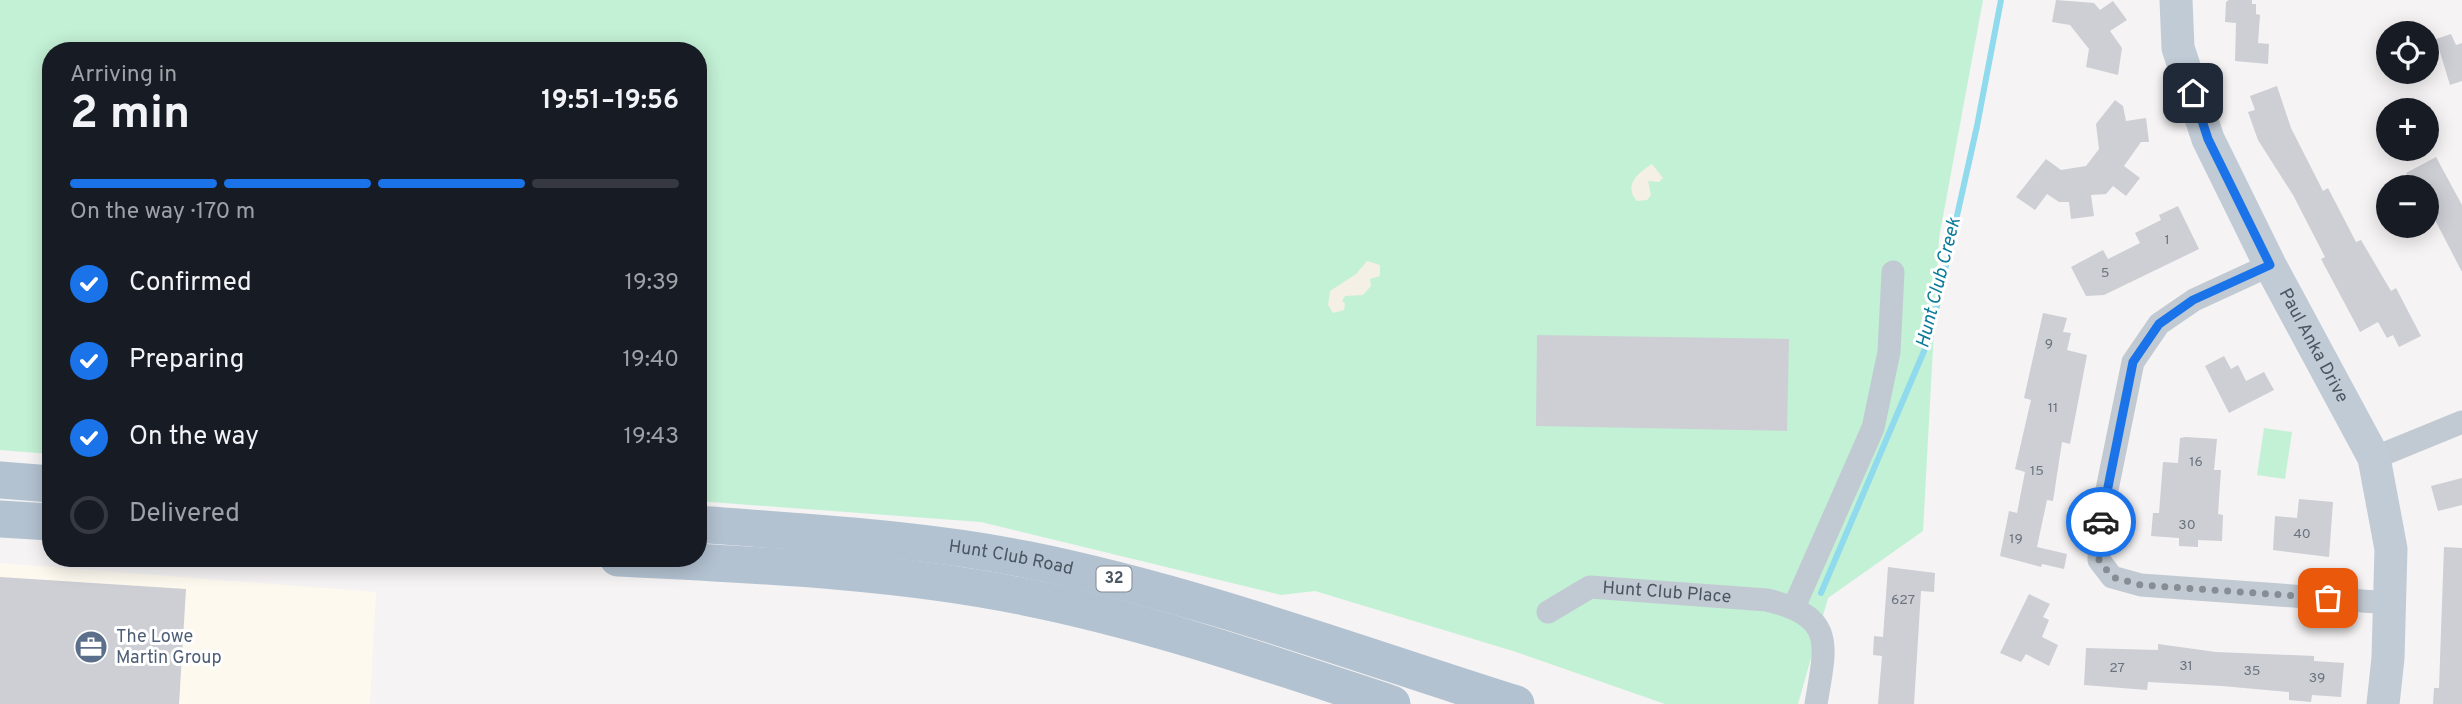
<!DOCTYPE html>
<meta charset="utf-8">
<style>
:root{--surface:#171b24;--page:#242831;--text:#f1f3f6;--muted:#9ea1a6;--line:#363941;--accent:#1a73e8}
body{margin:0;font-family:Overpass,sans-serif;background:var(--page);color:var(--text);height:100vh;display:flex;flex-direction:column;font-size:26px;white-space:nowrap}
*{box-sizing:border-box;margin:0}
p{font-size:23px;color:var(--muted)}
.icon{flex:none;width:38px;height:38px;fill:none;stroke:currentColor;stroke-width:2;stroke-linecap:round;stroke-linejoin:round}
.map{position:relative;flex:1;overflow:hidden}
.drawer{position:absolute;left:42px;top:42px;width:665px;height:525px;display:flex;flex-direction:column;background:var(--surface);border-radius:28px;box-shadow:0 4px 18px #0003}
.drawer>*{flex:none}
.controls{position:absolute;left:2376px;top:21px;display:grid;gap:14px}
.controls a{display:grid;place-items:center;width:63px;height:63px;border-radius:50%;background:var(--surface);box-shadow:0 4px 18px #0003;font-size:35px}
.pin{position:absolute;display:grid;place-items:center;width:60px;height:60px;color:#fff;margin:-30px;border-radius:14px;box-shadow:0 4px 10px #0006}
.courier{position:absolute;display:grid;place-items:center;width:70px;height:70px;margin:-35px;border:5px solid #1a73e8;border-radius:50%;background:#fff;color:#222;box-shadow:0 2px 9px #0007}
.head em{font-style:normal;font-weight:700}
.head div{display:flex;flex-direction:column-reverse}
.head{display:flex;align-items:center;justify-content:space-between;height:119px;padding:0 28px}
h1{font-size:46px;font-weight:700;line-height:52px}
.bar{display:grid;grid-template-columns:repeat(4,1fr);gap:10px 7px;align-content:center;height:84px;padding:0 28px}
.bar i{height:9px;border-radius:5px;background:var(--line)}
.bar .current{background:var(--accent)}
.bar p{grid-column:span 4}
ol{padding:0 28px;list-style:none}
li{display:flex;align-items:center;gap:21px;height:77px}
li p{margin-inline-start:auto}
li .icon{padding:7px;border-radius:50%;background:var(--accent);color:#fff;stroke-width:4}
li:last-child{color:var(--muted)}
li i{width:38px;height:38px;border:4px solid var(--line);border-radius:50%}
.map>svg:first-child{display:block}
.commercial{fill:#fdf9ef}
.green{fill:#c3f1d5}
.sand{fill:#f5f0e5}
.lines{fill:none;stroke-linecap:round;stroke-linejoin:round}
.stream{stroke:#90daee;stroke-width:6}
.building{fill:#cdcfd5}
.street{stroke:#c1cad2;stroke-width:23}
.secondary{stroke:#c1cbd6;stroke-width:33}
.primary{stroke:#b3c2d1;stroke-width:37}
.done{stroke:#868d94;stroke-width:7;stroke-dasharray:0 12.6}
.route{stroke:#1a73e8;stroke-width:9}
.labels{text-anchor:middle;dominant-baseline:central;stroke-width:6;stroke-linejoin:round;paint-order:stroke}
.number-label{font-size:14px;fill:#6b747e}
.shield{fill:#fff;stroke:#808990;stroke-width:2}
.shield-label{font-size:16px;font-weight:bold;fill:#4a5661}
.street-label{font-size:18px;fill:#4a5661;stroke:#fff}
.service-label{font-size:18px;fill:#4e5e75;stroke:#fff;text-anchor:start}
.water-label{font-size:19px;font-style:italic;fill:#0c7c9b;stroke:#fff}
</style>
<div class="map">
<svg width="2462" height="704" viewBox="0 0 2462 704">
<rect width="100%" height="100%" fill="#f5f3f3"/>
<!-- commercial -->
<polygon class="commercial" points="0,563 376,592 370,704 0,704"/>
<!-- green -->
<g class="green">
<polygon points="0,0 1983,0 1939,238 1923,531 1828,598 1798,704 1665,704 1513,651 1315,591 1281,595 981,522 698,501 698,51 51,51 51,454 0,450"/>
<polygon points="2264,428 2292,432 2285,479 2257,475"/>
</g>
<!-- sand -->
<g class="sand">
<path d="M1652,164L1663,178L1659,182L1648,181L1651,195L1647,200L1637,201C1623,185 1638,173 1652,164Z"/>
<polygon points="1367,261 1380,265 1380,276 1370,279 1371,286 1363,295 1345,296 1342,301 1345,303 1344,310 1333,313 1328,305 1330,291 1356,274"/>
</g>
<g class="lines">
<!-- stream -->
<polyline class="stream" points="1821,593 1930,337 1977,126 2001,0"/>
</g>
<!-- building -->
<g class="building">
<polygon points="2056,0 2094,3 2100,10 2113,1 2127,20 2110,31 2122,48 2118,75 2086,67 2089,49 2070,25 2052,22"/>
<polygon points="2229,0 2252,0 2252,4 2256,4 2256,14 2260,15 2258,43 2269,44 2268,64 2235,61 2236,23 2225,22 2226,2"/>
<polygon points="2451,34 2456,45 2462,43 2462,81 2450,85 2436,39"/>
<polygon points="2277,86 2291,128 2323,191 2328,188 2356,242 2361,240 2391,291 2396,288 2421,336 2399,347 2393,335 2387,338 2378,322 2360,332 2321,259 2325,257 2293,195 2258,140 2248,112 2255,110 2250,96"/>
<polygon points="2115,100 2123,106 2126,121 2146,118 2149,142 2141,142 2124,166 2140,178 2126,196 2113,186 2106,194 2091,195 2094,216 2071,219 2069,202 2059,202 2047,194 2035,210 2016,197 2046,159 2061,170 2086,166 2099,149 2096,124"/>
<polygon points="2436,157 2462,205 2462,272 2433,216 2427,219 2427,187 2413,187 2406,173"/>
<polygon points="2178,206 2199,249 2104,295 2086,296 2071,267 2103,250 2108,259 2140,243 2135,233 2161,220 2159,215"/>
<polygon points="2043,313 2067,318 2063,332 2071,333 2067,350 2087,355 2070,444 2062,442 2053,501 2047,500 2037,547 2067,554 2064,569 2042,564 2041,567 2000,556 2009,511 2017,513 2025,472 2015,469 2031,400 2024,398"/>
<polygon points="1537,335 1789,339 1787,431 1536,426"/>
<polygon points="2224,356 2231,369 2238,365 2246,381 2264,372 2274,390 2229,413 2205,366"/>
<polygon points="2186,437 2217,439 2214,470 2221,470 2218,514 2223,515 2222,541 2198,540 2198,547 2179,546 2179,538 2151,536 2153,513 2159,513 2163,462 2178,463 2180,438"/>
<polygon points="2462,478 2462,505 2438,511 2431,486"/>
<polygon points="2299,499 2333,502 2329,557 2273,550 2275,516 2297,518"/>
<polygon points="2444,547 2462,548 2462,704 2433,704 2434,688 2439,688"/>
<polygon points="1888,567 1935,573 1934,592 1921,591 1914,704 1878,704 1882,656 1873,655 1874,636 1883,637"/>
<polygon points="0,577 186,589 179,704 0,704"/>
<polygon points="2029,594 2050,604 2043,617 2049,620 2042,637 2058,645 2049,666 2026,654 2021,662 2000,653"/>
<polygon points="2158,644 2216,652 2314,656 2314,661 2344,663 2341,697 2312,695 2311,702 2289,700 2289,692 2222,686 2148,682 2147,690 2084,685 2086,648 2158,650"/>
</g>
<g class="lines">
<!-- street -->
<g class="street">
<polyline points="2270,265 2194,300 2159,324 2133,362 2099,529 2099,560 2112,577 2141,585 2390,603"/>
<polyline points="2374,458 2462,422"/>
<polyline points="1794,607 1873,428 1889,352 1893,272"/>
<path id="s1" d="M1548,612L1590,587L1767,600C1836,617 1826,644 1816,704"/>
</g>
<!-- secondary -->
<path class="secondary" id="s2" d="M2176,0L2178,48L2208,139L2270,265L2374,458L2391,549L2388,658L2383,704"/>
<!-- primary -->
<g class="primary">
<polyline points="0,480 51,484"/>
<polyline points="0,519 51,522"/>
<path id="s3" d="M698,524C809,533 920,538 1029,560C1196,594 1354,653 1516,704"/>
<path d="M618,558C753,565 892,570 1025,597C1150,622 1271,664 1392,704"/>
</g>
</g>
<g class="lines">
<!-- done -->
<polyline class="done" points="2101,522 2099,560 2112,577 2141,585 2328,598"/>
<!-- route -->
<polyline class="route" points="2101,522 2133,362 2159,324 2193,300 2270,265 2208,139 2193,93"/>
</g>
<!-- icons -->
<defs>
<symbol id="office-disc" viewBox="-11 -11 22 22"><circle r="9.5" fill="#5c6f8a" stroke="#fff"/><path d="M-6-3h4V-5.5h4V-3h4V5H-6ZM-1-4.5V-3h2v-1.5ZM-6 0V1H6V0Z" fill="#fff"/></symbol>
</defs>
<g fill-rule="evenodd">
<use href="#office-disc" x="72" y="628" width="38" height="38"/>
</g>
<g class="labels">
<!-- number labels -->
<g class="number-label">
<text x="2167" y="240">1</text>
<text x="2105" y="273">5</text>
<text x="2049" y="344">9</text>
<text x="2053" y="408">11</text>
<text x="2196" y="462">16</text>
<text x="2037" y="471">15</text>
<text x="2187" y="525">30</text>
<text x="2302" y="534">40</text>
<text x="2016" y="539">19</text>
<text x="1903" y="600">627</text>
<text x="2186" y="666">31</text>
<text x="2117" y="668">27</text>
<text x="2252" y="671">35</text>
<text x="2317" y="678">39</text>
</g>
<!-- shield labels -->
<rect class="shield" x="1096.5" y="566.5" width="35" height="25" rx="5"/>
<g class="shield-label">
<text x="1114" y="579">32</text>
</g>
<!-- street labels -->
<g class="street-label">
<text stroke="none"><textPath href="#s2" startOffset="376">Paul Anka Drive</textPath></text>
<text stroke="none"><textPath href="#s3" startOffset="315">Hunt Club Road</textPath></text>
<text stroke="none"><textPath href="#s1" startOffset="126">Hunt Club Place</textPath></text>
</g>
<!-- service labels -->
<g class="service-label">
<text x="116" y="637">The Lowe<tspan x="116" dy="21">Martin Group</tspan></text>
</g>
<!-- water labels -->
<g class="water-label">
<text transform="translate(1939 283) rotate(-76)">Hunt Club Creek</text>
</g>
</g>
</svg>
<div class="controls">
<a><svg class="icon" aria-label="locate" viewBox="0 0 24 24"><circle cx="12" cy="12" r="6"/><path d="M12 2v4M12 18v4M2 12h4M18 12h4"/></svg></a>
<a>+</a>
<a>−</a>
</div>
<div class="pin" style="left:2328px;top:598px;background:#ea580c"><svg class="icon" aria-label="bag" viewBox="0 0 24 24"><path d="M5 8h14l-1 12H6zM9 8a3 3 0 0 1 6 0"/></svg></div>
<div class="pin" style="left:2193px;top:93px;background:#1f2937"><svg class="icon" aria-label="home" viewBox="0 0 24 24"><path d="M3 11l9-7 9 7M6 9v11h12V9"/></svg></div>
<div class="courier" style="left:2101px;top:522px"><svg class="icon" aria-label="car" viewBox="0 0 24 24"><path d="M5 17H2v-5l4-1 3-4h7l3 4 3 1v5h-3M9 17h6M6 11h13"/><circle cx="7" cy="17" r="2"/><circle cx="17" cy="17" r="2"/></svg></div>
<section class="drawer">
<div class="head"><div><h1>2 min</h1><p>Arriving in</p></div><em>19:51–19:56</em></div>
<div class="bar"><i class="current"></i><i class="current"></i><i class="current"></i><i></i><p>On the way · 170 m</p></div>
<ol>
<li><svg class="icon" aria-label="check" viewBox="0 0 24 24"><path d="M5 12l5 5 9-10"/></svg>Confirmed<p>19:39</p></li>
<li><svg class="icon" aria-label="check" viewBox="0 0 24 24"><path d="M5 12l5 5 9-10"/></svg>Preparing<p>19:40</p></li>
<li><svg class="icon" aria-label="check" viewBox="0 0 24 24"><path d="M5 12l5 5 9-10"/></svg>On the way<p>19:43</p></li>
<li><i></i>Delivered</li>
</ol>
</section>
</div>
